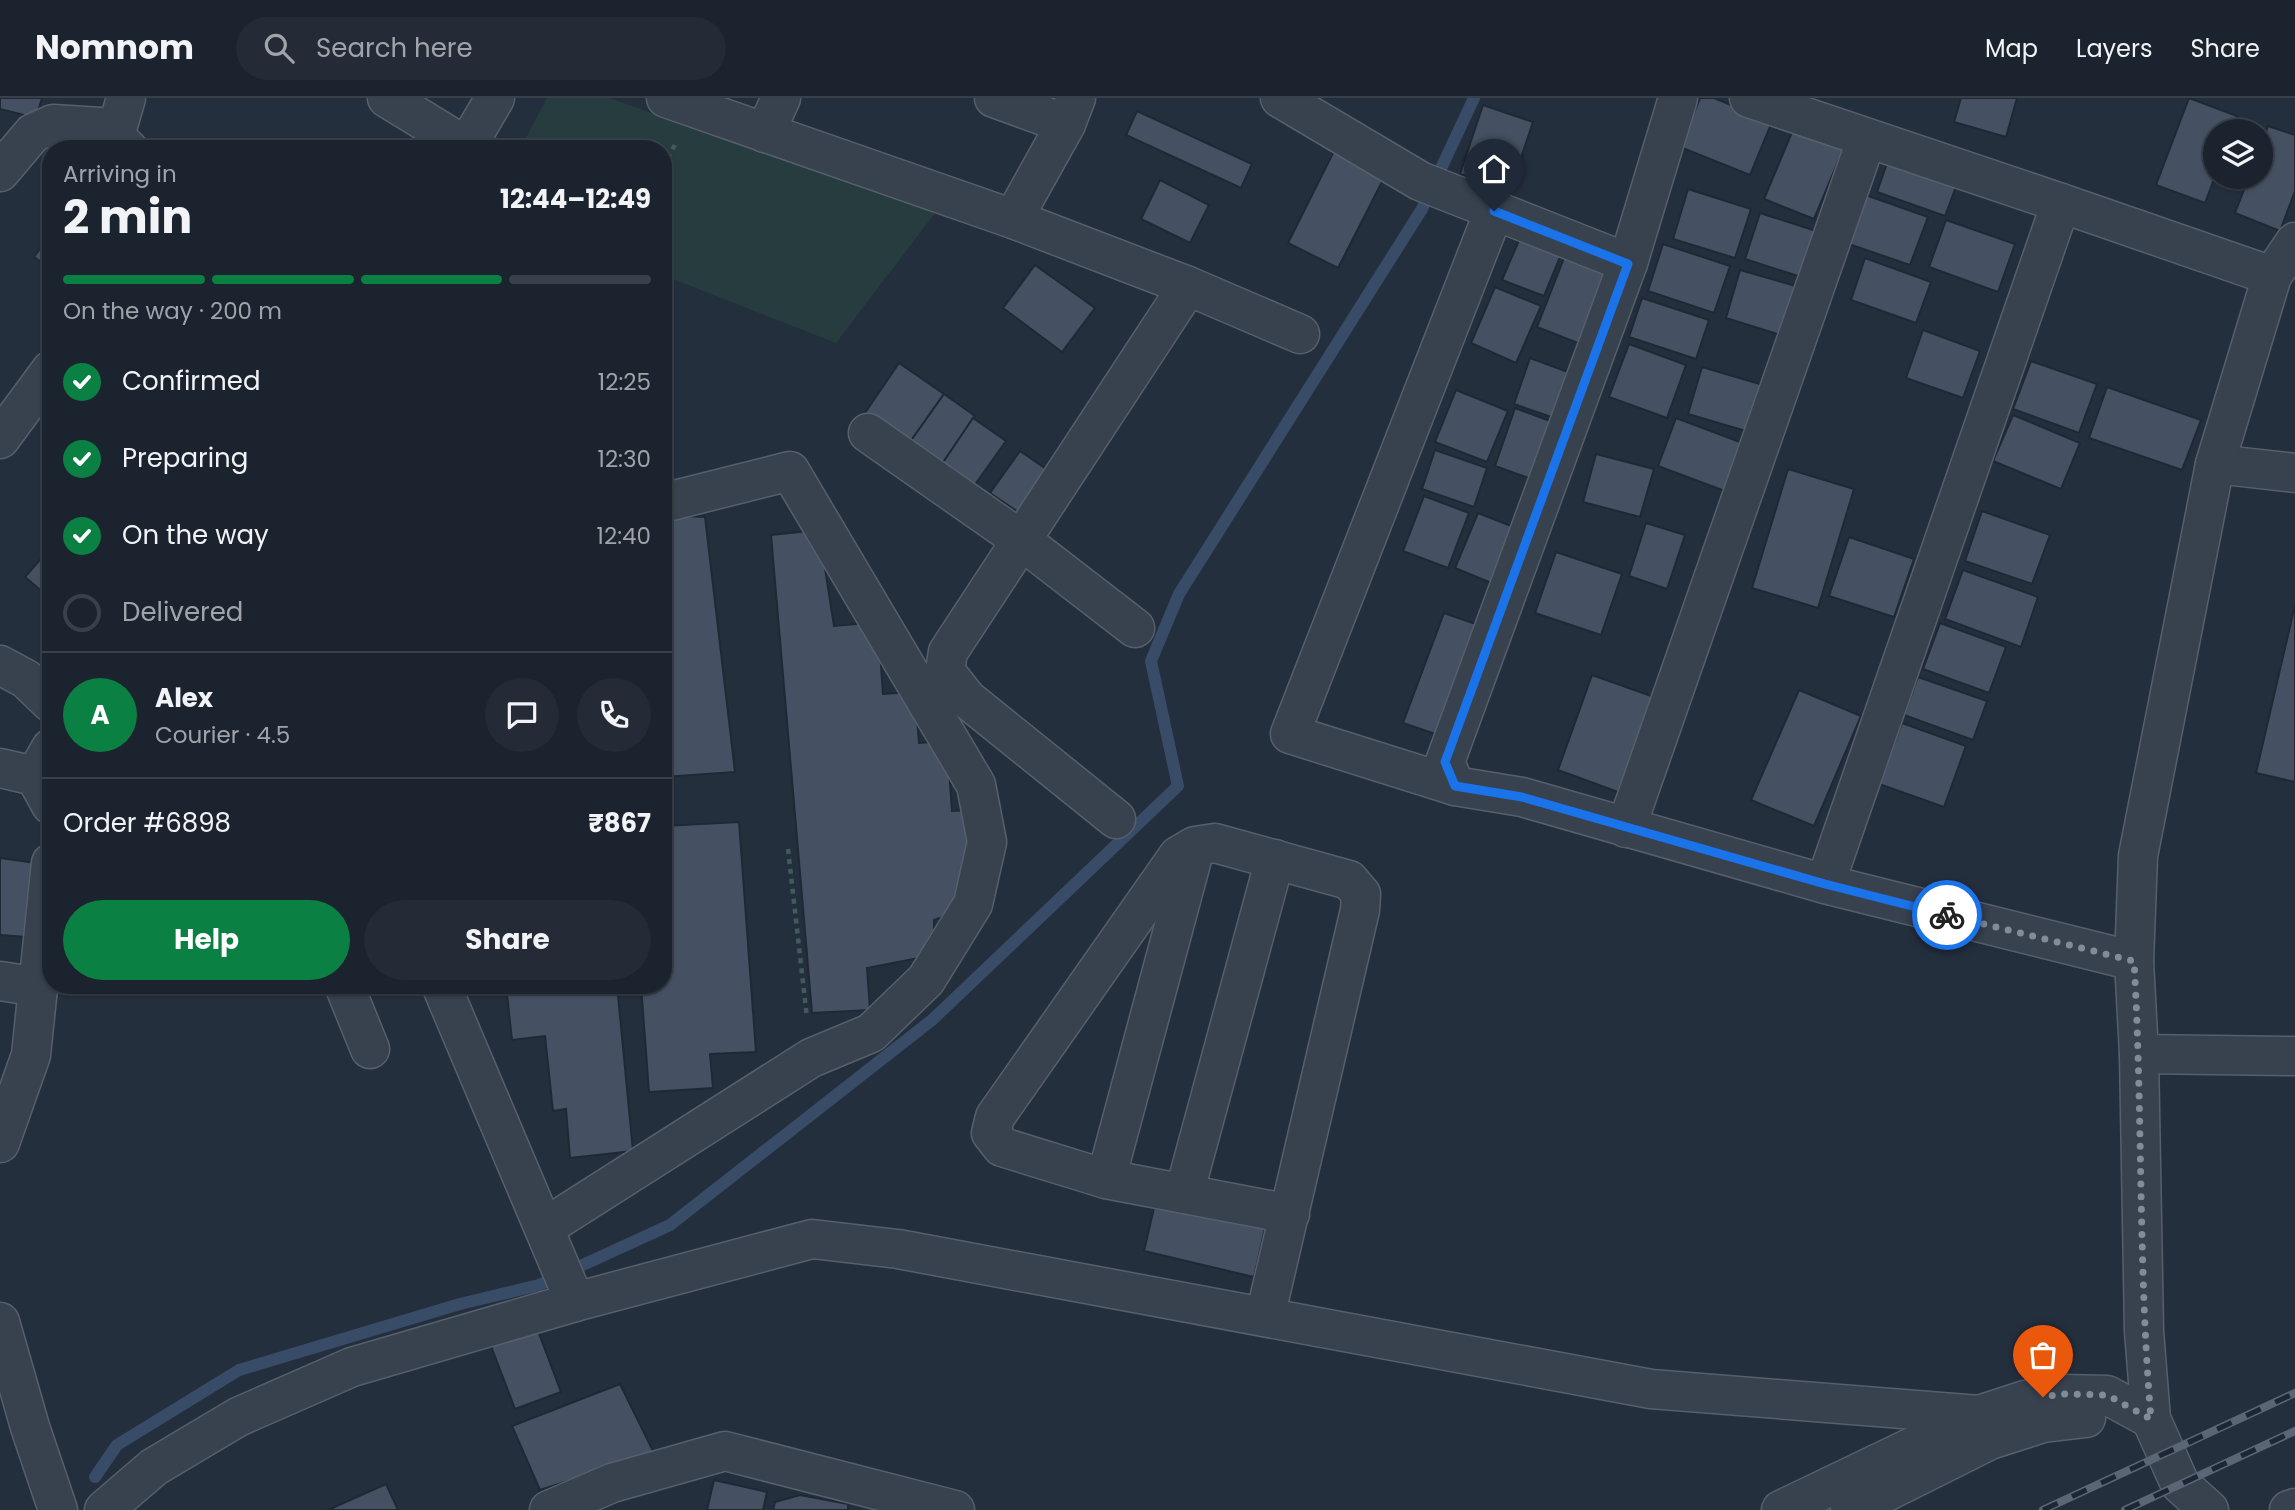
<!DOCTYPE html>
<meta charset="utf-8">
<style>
:root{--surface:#1b232e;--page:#242b36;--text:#f1f3f6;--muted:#a0a4aa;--line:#39404a;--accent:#0b8043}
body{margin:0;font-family:Poppins,sans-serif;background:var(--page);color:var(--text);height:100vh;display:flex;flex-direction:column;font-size:26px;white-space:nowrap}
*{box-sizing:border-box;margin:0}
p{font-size:23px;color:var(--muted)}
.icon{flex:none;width:38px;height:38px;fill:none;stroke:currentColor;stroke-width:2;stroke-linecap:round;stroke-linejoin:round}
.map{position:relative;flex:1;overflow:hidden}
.sheet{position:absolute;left:42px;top:42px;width:630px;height:854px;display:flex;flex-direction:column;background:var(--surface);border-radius:28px;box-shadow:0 2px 5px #0004,0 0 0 2px var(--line)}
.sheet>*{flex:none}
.fabs{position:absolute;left:2203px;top:21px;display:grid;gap:14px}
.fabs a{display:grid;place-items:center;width:70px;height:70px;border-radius:50%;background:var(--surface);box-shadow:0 2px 5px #0004,0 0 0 2px var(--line);font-size:35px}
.pin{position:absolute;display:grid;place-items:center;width:60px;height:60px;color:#fff;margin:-72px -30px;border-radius:50% 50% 50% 0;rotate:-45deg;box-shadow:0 0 7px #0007}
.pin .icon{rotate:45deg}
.courier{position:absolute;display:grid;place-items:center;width:70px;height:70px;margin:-35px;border:5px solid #1a73e8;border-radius:50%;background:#fff;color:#222;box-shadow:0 2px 9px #0007}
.overview em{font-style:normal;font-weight:700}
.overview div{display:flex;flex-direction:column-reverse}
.overview{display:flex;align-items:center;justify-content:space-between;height:119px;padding:0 21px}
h1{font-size:46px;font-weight:700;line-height:52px}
.bar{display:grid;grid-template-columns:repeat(4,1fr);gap:10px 7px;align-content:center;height:84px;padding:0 21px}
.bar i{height:9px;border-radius:5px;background:var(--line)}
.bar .on{background:var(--accent)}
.bar p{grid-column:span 4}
.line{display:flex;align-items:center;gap:18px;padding:0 21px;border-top:2px solid var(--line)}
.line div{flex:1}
.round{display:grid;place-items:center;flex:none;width:74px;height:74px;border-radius:37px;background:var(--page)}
ol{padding:0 21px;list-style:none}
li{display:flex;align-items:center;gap:21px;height:77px}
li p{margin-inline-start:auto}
li .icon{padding:7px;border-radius:50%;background:var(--accent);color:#fff;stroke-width:4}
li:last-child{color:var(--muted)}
li i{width:38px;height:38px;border:4px solid var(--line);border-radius:50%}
.button{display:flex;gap:14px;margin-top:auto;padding:14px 21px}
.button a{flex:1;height:80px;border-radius:42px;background:var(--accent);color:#fff;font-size:28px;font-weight:700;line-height:80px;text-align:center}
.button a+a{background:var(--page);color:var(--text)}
header{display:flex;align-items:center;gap:42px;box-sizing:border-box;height:98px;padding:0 35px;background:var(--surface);border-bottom:2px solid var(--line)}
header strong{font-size:33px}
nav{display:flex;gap:38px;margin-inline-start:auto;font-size:24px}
.search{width:490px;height:63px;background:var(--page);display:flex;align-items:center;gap:18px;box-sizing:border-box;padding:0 24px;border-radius:38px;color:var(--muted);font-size:26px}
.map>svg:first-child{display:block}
.green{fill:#263c3f}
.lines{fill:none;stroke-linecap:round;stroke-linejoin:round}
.stream{stroke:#394c67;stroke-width:12}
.building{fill:#455162;stroke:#1f2835;stroke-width:2}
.minor-casing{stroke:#565f6c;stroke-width:41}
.path{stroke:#44595c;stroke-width:4.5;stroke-dasharray:5 5;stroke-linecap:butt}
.minor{stroke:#38414e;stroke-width:38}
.rail-casing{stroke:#5a6575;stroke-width:8}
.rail{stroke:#1d2633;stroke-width:5;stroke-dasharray:16;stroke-linecap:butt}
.done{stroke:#828b98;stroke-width:7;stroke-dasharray:0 12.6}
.route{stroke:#1a73e8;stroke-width:9}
</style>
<header>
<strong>Nomnom</strong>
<div class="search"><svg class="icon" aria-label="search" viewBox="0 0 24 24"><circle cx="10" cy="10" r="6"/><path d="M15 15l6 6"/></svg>Search here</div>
<nav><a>Map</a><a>Layers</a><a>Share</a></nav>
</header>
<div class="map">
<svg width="2295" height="1412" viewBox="0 0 2295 1412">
<rect width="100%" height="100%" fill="#242f3e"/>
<!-- green -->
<polygon class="green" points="547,0 609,0 935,115 836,245 663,177 663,51 520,51"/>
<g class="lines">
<!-- stream -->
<polyline class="stream" points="95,1379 117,1347 239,1272 460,1206 539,1187 670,1127 932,922 1178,688 1151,563 1179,496 1422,111 1474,0"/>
</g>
<!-- building -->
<g class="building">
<polygon points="0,0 42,0 36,20 0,11"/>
<polygon points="1700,0 1714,0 1772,24 1750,77 1680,49"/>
<polygon points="1961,0 2017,0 2006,39 1954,24"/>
<polygon points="2189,0 2237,18 2232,33 2216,33 2216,76 2205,105 2156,87"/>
<polygon points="1483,7 1533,24 1510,93 1460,76"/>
<polygon points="1137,13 1252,66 1241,90 1126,37"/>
<polygon points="1795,27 1845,47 1814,121 1764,101"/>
<polygon points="2268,28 2295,37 2295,93 2280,133 2235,115 2249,79 2261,79 2261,47"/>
<polygon points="319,42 330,51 311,51"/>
<polygon points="1336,49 1387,74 1338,170 1288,145"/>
<polygon points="1891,54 1960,78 1945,118 1877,94"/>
<polygon points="1160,82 1209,107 1190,145 1141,121"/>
<polygon points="1688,91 1751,111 1735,160 1673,141"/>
<polygon points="1860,95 1928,119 1910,167 1843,144"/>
<polygon points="1760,115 1816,133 1801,179 1745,161"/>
<polygon points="1946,122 2015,146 1998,194 1929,169"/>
<polygon points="1523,133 1564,149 1544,198 1502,182"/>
<polygon points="51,136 51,171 34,159"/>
<polygon points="1663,146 1730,168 1714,215 1648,193"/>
<polygon points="1566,155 1617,176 1588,249 1537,229"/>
<polygon points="1865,160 1931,184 1916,225 1851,202"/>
<polygon points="1035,167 1095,210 1062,254 1003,210"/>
<polygon points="1740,172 1799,189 1784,238 1726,220"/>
<polygon points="1495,189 1541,208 1516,265 1471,245"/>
<polygon points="1642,200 1709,222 1696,261 1629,239"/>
<polygon points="1923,232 1980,253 1963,300 1906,280"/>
<polygon points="1629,246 1686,267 1667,320 1609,299"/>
<polygon points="1530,260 1576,277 1560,322 1514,306"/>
<polygon points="2031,263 2097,286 2079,335 2013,311"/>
<polygon points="899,265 944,296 909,346 865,315"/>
<polygon points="1702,269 1770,289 1756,336 1688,316"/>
<polygon points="2107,289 2201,322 2182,372 2089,340"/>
<polygon points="1456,292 1508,313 1487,364 1435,344"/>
<polygon points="944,296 975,318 942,366 910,344"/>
<polygon points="1515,310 1561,327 1540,384 1495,368"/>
<polygon points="2013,317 2080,345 2061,391 1993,363"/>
<polygon points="973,320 1006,343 974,388 942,366"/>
<polygon points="1676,320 1748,347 1730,395 1658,368"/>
<polygon points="1435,352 1487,370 1474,409 1422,391"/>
<polygon points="1020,353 1059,380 1030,422 990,395"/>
<polygon points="1596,356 1654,371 1640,419 1583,404"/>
<polygon points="1788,371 1854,391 1818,510 1752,490"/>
<polygon points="1424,398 1469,415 1448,470 1403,453"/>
<polygon points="1982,413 2050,437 2032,486 1965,463"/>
<polygon points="1478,415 1524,433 1501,489 1455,470"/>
<polygon points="663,417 705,419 735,674 663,679"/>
<polygon points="1646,425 1685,437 1667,491 1629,478"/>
<polygon points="819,432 834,528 878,524 883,596 915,594 919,645 947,643 952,713 974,712 963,812 934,822 934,857 867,870 870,912 812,915 771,437"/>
<polygon points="1849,439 1914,461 1894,519 1829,498"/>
<polygon points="51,449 51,501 25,479"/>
<polygon points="1556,454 1622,476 1601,537 1535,515"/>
<polygon points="1963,472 2038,499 2021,549 1945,521"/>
<polygon points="2295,507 2295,684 2256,675"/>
<polygon points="1444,515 1487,530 1447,640 1403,625"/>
<polygon points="1940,525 2006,549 1989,595 1923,571"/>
<polygon points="1592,577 1654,599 1618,694 1558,672"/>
<polygon points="1918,579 1987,603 1973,642 1904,617"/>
<polygon points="1799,592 1861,618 1814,728 1751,702"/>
<polygon points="1902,625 1966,648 1944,709 1879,686"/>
<polygon points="739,724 756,954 710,956 713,990 649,994 641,887 663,887 663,728"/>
<polygon points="0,760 36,765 27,839 0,837"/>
<polygon points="506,887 617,887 633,1053 570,1060 566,1011 553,1013 545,938 512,942"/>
<polygon points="1156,1101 1266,1126 1254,1179 1144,1153"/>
<polygon points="532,1217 561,1294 515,1311 486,1235"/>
<polygon points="620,1286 654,1355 540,1392 512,1328"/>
<polygon points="714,1382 767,1394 763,1412 707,1412"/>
<polygon points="386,1386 398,1412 328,1412"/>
<polygon points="800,1397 848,1406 848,1412 773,1412 775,1404"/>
</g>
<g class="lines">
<defs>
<g id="minor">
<polyline points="126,0 115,38 128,51"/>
<polyline points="387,0 467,49"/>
<polyline points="666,0 1013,121 1188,188 948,554 945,573 967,601 1116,721"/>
<polyline points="994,0 1066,26 1076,0"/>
<polyline points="1280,0 1420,83 1628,165"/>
<polyline points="1678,0 1628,165 1445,664 1455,688 1522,699 1825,786 2134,863"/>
<polyline points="1749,0 2061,105 2272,178"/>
<polyline points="765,35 781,0"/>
<polyline points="465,51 495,0"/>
<polyline points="0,74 33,35 53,26 101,29 115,38"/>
<polyline points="1013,121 1066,26"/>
<polyline points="1188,188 1300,236"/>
<polyline points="868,335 1021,442 1135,530"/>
<polyline points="0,341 51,272"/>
<polyline points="2215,366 2295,375"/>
<polyline points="0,567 26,581 51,605"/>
<polyline points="51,650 35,678 51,707"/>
<polyline points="0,670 35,678"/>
<polyline points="1455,688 1290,636 1494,113"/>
<polyline points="1626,730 1867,40"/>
<polyline points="1825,786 2061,105"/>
<polyline points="0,883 39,889"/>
<polyline points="344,887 370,951"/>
<polyline points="441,887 575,1204"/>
<polyline points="2139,956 2295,958"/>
<polyline points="0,1045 31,957 51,765"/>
<polyline points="1106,1081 1195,750"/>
<polyline points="1184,1096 1275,761"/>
<polyline points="544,1130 811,960 871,935 926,882 973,806 987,744 976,687 790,373 663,405"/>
<polyline points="1265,1219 1360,812 1361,796 1349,782 1215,745 1195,748 1178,758 995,1019 991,1035 1002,1049 1106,1081 1290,1116"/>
<polyline points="0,1224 30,1329 58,1412"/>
<polyline points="104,1412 154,1369 238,1319 352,1269 575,1204 812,1141 898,1151 1651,1291 1979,1317"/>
<polyline points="549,1412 612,1385 725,1353 955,1412"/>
<polyline points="1781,1412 1979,1317 2025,1302 2061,1296 2107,1297 2151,1321"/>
<polyline points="1850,1412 1990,1342 2043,1325 2086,1320"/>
<polyline points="2209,1412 2180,1386 2151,1321 2144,1233 2139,956 2134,863 2138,758 2215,366 2272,178 2295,144"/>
<polyline points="2289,1412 2295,1410"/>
</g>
</defs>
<!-- minor casing -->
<use href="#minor" class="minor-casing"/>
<!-- path -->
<g class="path">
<polyline points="663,69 676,45"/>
<polyline points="788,751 807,920"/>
</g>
<!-- minor -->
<use href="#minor" class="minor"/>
<defs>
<g id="rail">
<polyline points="2043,1412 2295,1295"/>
<polyline points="2125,1412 2295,1333"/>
</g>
</defs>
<!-- rail casing -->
<use href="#rail" class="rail-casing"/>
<!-- rail -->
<use href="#rail" class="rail"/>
</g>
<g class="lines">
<!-- done -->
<path class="done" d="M1947,817L2134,863C2143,1016 2138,1169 2151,1321L2107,1297L2062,1296L2043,1299"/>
<!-- route -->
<polyline class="route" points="1494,113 1628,166 1445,664 1455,688 1522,699 1825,786 1947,817"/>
</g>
</svg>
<div class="fabs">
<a><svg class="icon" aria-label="layers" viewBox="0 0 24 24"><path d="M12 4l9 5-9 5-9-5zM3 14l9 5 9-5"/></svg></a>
</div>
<div class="pin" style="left:2043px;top:1299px;background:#ea580c"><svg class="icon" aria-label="bag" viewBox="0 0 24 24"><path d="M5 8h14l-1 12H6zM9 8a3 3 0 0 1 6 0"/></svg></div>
<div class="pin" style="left:1494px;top:113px;background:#1f2937"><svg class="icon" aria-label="home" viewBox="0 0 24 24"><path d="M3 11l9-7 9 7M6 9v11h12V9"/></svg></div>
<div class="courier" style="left:1947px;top:817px"><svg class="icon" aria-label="bike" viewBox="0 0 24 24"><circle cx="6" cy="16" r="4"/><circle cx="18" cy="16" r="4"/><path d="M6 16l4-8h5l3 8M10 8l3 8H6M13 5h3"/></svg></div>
<section class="sheet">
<div class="overview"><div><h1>2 min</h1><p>Arriving in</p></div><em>12:44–12:49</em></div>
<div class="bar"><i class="on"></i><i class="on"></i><i class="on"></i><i></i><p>On the way · 200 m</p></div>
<ol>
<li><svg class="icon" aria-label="check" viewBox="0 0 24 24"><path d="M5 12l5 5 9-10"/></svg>Confirmed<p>12:25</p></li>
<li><svg class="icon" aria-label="check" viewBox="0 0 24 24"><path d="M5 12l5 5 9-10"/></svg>Preparing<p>12:30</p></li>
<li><svg class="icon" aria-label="check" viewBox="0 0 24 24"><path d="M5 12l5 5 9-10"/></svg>On the way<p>12:40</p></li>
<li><i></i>Delivered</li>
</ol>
<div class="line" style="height:126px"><b class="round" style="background:var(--accent);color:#fff">A</b><div><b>Alex</b><p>Courier · 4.5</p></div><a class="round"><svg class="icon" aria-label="chat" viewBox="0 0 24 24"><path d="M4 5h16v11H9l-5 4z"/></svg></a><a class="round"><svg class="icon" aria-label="phone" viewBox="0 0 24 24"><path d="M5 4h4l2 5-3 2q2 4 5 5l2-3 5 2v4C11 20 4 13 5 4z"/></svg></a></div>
<div class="line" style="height:91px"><div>Order #6898</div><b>₹867</b></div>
<div class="button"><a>Help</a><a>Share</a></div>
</section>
</div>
